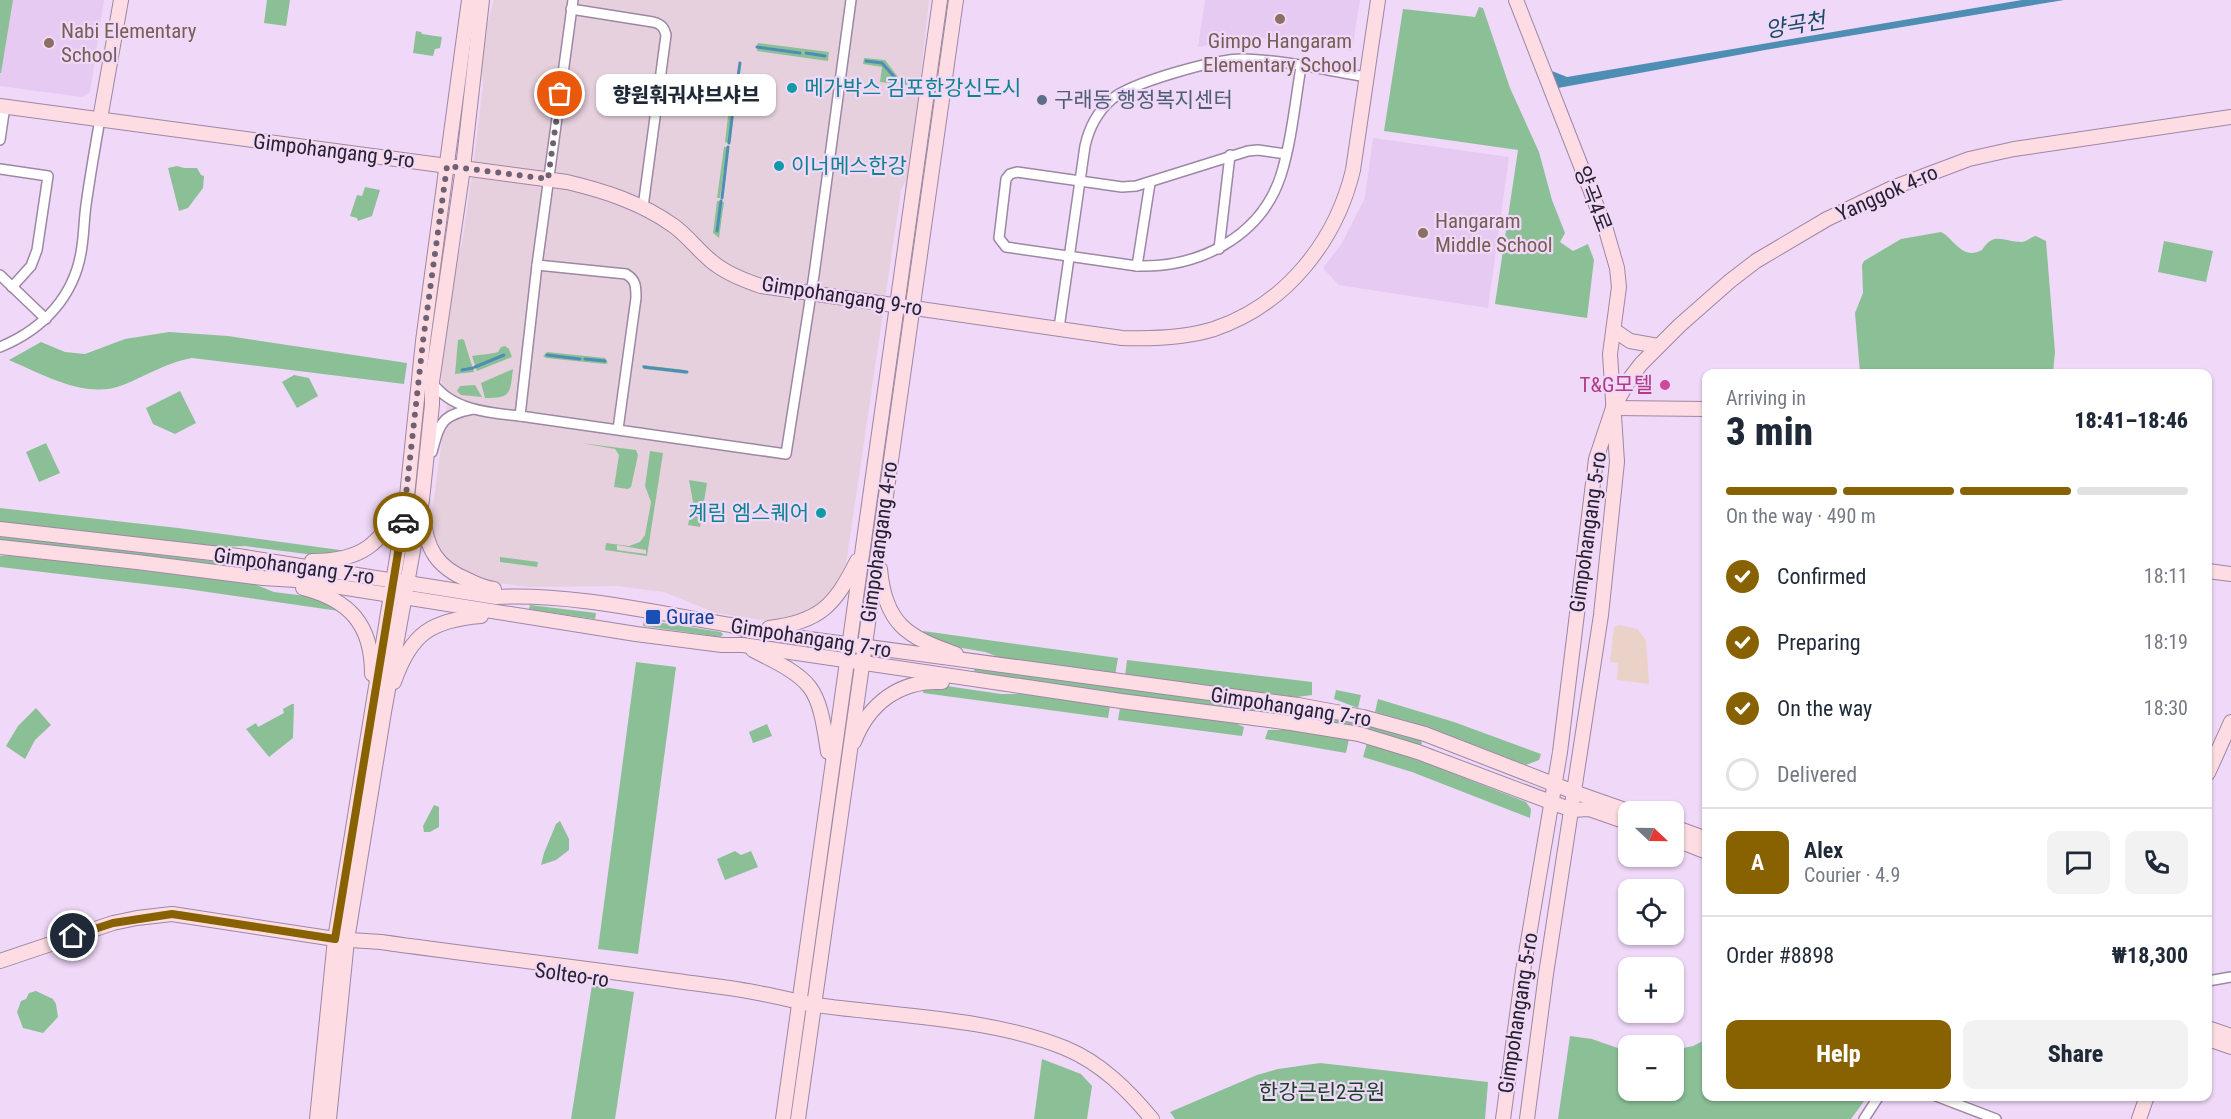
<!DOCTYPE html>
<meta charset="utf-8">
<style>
:root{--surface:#fff;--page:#f2f2f3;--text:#1f2937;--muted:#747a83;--line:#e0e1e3;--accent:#886100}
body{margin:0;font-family:"Roboto Condensed","Noto Sans KR",sans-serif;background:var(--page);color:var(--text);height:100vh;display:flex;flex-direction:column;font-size:22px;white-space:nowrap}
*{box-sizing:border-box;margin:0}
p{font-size:20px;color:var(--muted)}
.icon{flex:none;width:33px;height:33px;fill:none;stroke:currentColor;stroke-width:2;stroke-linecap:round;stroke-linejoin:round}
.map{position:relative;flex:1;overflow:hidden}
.details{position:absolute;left:1702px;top:369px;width:510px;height:732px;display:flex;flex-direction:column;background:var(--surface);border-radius:12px;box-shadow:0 2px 4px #0004}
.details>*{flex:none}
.needle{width:39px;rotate:112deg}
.tools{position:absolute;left:1618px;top:801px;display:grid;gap:12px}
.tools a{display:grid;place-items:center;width:66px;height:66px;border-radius:12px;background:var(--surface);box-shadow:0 2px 4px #0004;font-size:30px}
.pin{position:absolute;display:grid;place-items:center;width:51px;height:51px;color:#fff;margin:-26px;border:3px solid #fff;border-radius:50%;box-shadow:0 2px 6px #0007}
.courier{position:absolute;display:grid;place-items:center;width:60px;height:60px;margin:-30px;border:4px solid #886100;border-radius:50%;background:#fff;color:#222;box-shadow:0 2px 8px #0007}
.bubble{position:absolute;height:42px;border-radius:12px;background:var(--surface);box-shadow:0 2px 4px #0004;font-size:20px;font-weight:800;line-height:42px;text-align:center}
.head em{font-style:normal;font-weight:800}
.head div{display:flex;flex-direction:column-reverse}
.head{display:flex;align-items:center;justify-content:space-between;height:102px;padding:0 24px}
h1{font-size:39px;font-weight:800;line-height:45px}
.bar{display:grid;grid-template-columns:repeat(4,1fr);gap:9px 6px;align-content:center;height:72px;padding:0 24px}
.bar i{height:8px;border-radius:4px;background:var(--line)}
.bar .active{background:var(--accent)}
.bar p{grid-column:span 4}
.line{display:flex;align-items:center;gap:15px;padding:0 24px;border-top:2px solid var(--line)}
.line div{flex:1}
.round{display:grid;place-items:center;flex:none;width:63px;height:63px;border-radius:12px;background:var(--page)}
ol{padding:0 24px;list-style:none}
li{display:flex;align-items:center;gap:18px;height:66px}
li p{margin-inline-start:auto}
li .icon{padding:6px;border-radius:50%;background:var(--accent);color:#fff;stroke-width:4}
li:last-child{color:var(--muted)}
li i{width:33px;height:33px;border:3px solid var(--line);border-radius:50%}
.action{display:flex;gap:12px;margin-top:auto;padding:12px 24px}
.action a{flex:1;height:69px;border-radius:12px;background:var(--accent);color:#fff;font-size:24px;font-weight:800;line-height:69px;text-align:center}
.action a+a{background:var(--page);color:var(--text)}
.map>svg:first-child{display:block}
.commercial{fill:#e7d0dd}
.industrial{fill:#ead2c8}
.built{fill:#e6caf1}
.green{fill:#8bc097;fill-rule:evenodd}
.water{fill:#4f8eb4}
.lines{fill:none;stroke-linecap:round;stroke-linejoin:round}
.stream{stroke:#4f8eb4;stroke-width:3}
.street-casing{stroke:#9d87a5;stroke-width:12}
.secondary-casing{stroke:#9d87a5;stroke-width:16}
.street{stroke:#fff;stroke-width:9}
.secondary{stroke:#fddde3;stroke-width:14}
.done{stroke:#6e6173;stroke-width:6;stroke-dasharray:0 10.8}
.route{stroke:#886100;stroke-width:8}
.education-dot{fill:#8d6e63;stroke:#efd8f8;stroke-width:2}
.culture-dot{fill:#0f9aa8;stroke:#efd8f8;stroke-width:2}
.service-dot{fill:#5c6f8a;stroke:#efd8f8;stroke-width:2}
.hotel-dot{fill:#d1479c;stroke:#efd8f8;stroke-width:2}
.transit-dot{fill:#1a4fb4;stroke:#efd8f8;stroke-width:2}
.labels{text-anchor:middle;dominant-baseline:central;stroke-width:4.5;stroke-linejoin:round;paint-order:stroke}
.education-label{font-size:21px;fill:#785e54;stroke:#efd8f8;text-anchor:start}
.culture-label{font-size:21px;fill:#0d838f;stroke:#efd8f8;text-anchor:start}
.service-label{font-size:21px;fill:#4e5e75;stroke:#efd8f8;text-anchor:start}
.street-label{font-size:21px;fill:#29212c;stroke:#efd8f8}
.hotel-label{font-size:21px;fill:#b23c85;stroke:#efd8f8;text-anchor:end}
.transit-label{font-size:21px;fill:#164399;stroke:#efd8f8;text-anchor:start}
.park-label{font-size:21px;fill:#174224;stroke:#efd8f8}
.water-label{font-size:22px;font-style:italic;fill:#1a4c68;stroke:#efd8f8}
</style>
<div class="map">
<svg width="2231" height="1119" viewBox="0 0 2231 1119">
<rect width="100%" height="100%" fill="#efd8f8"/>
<!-- commercial -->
<polygon class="commercial" points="494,0 929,0 910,173 901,190 844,578 841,586 804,618 769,621 716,613 664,592 617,586 529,587 483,581 454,567 438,548 431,521 448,395 442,387 441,369 454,266 462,243 476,145 483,84 481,69 486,28"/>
<!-- industrial -->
<polygon class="industrial" points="1620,625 1637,629 1646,640 1649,684 1617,680 1618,663 1610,662 1614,627"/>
<!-- built -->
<g class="built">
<polygon points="0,0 104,0 90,92 82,97 0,86"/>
<polygon points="1205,0 1360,0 1352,51 1259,37 1198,47"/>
<polygon points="1373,138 1509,157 1488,308 1339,285 1323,268 1341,245 1365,198"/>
</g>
<!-- green -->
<g class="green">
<polygon points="0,0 13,0 1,73 0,73"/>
<polygon points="267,0 290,0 286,26 264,23"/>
<polygon points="1479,7 1483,8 1510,88 1539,152 1552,200 1565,233 1560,242 1573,251 1588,244 1594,260 1587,318 1495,304 1518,150 1384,131 1403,9 1475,17"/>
<polygon points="416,31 421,32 422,34 442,37 440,48 435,49 433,56 413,53"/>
<polygon points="758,43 829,52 828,61 757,51 757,47 826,56 757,46"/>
<polygon points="864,58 885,60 898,77 908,80 907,85 880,82 882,67 863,64"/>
<polygon points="730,99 734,101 728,143 725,142"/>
<polygon points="724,147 727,147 720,198 717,198"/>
<polygon points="177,166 184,168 197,168 201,175 204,176 203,188 188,208 179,211 168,168"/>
<polygon points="365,187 380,190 372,216 358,221 357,218 350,216 357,195 362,196"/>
<polygon points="717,201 720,201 716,230 717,232 722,202 724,202 719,238 713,233"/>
<path d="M1941,232C1955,239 1962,261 1982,250C1994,231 2003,242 2022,242C2028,241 2031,237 2036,236L2046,241L2055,352L2053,373H1860L1855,313L1863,293L1862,265L1864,261L1901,239Z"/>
<polygon points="2164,241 2213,251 2206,282 2158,272"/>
<path d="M169,332L228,336L407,363L404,384L192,358C167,362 146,376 123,385C86,400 42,374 9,360L41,342L65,352L85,354L125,339Z"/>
<polygon points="462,339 464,340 474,372 455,374 458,340"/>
<path d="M505,346L509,349L512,357L477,371L472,356C481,354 488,355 498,352L501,347Z"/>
<polygon points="547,352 605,358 608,363 605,364 546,358 543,356"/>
<polygon points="642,365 685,370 687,374 644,369"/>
<path d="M513,369C510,392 512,399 485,398L481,383Z"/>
<polygon points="294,375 309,378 318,396 297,408 282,382"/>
<polygon points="475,385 482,397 461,395 457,391 460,386"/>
<polygon points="180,391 196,423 175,434 153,424 146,408"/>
<polygon points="46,443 60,473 39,482 26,452"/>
<polygon points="581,443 636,450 638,455 631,487 628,489 614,487 619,455 615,449"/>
<path d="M650,451L663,453L647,556L605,550L606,543L629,546L640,542L645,535L650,508L651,502L645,486ZM617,545L646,550V554L617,550Z"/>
<polygon points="689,480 707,483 700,527 688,525 693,502"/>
<polygon points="0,508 178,528 347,551 322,556 245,546 218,547 0,522"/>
<polygon points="0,536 265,567 268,569 264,572 0,540"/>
<polygon points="14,555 254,584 274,592 322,598 339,611 187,589 0,567 0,556"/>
<polygon points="500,557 538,562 537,567 500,562"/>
<polygon points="530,605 596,613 595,619 532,610 529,609"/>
<polygon points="644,620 721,632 723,635 720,637 643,626"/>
<polygon points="923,631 1118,658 1115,675 999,657 985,652 945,645 922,635"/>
<polygon points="1127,660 1312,682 1312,695 1297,697 1272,694 1125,676"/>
<polygon points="636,662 676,667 638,954 598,949"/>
<polygon points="977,668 1284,709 1355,723 1352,727 1299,716 1144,697 975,673 974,669"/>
<polygon points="940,685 1001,694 1028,694 1110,706 1108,718 923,693 924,686"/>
<polygon points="1336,690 1361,695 1358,708 1334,699"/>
<polygon points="1378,699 1454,722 1541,754 1539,760 1526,765 1428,727 1375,712"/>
<polygon points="292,704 294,704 293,738 269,757 246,729 256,723 258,727 284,713 283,709"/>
<polygon points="36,708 51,725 35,740 25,759 6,746 18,726"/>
<polygon points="1120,708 1228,720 1244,727 1242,736 1118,720"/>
<polygon points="767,724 772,736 753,743 749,732"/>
<polygon points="1369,725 1421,740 1422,744 1419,745 1368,730 1367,727"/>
<polygon points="1268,730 1295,730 1349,739 1346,753 1265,739"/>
<polygon points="1367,743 1429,764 1526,802 1531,809 1530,818 1412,772 1363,757"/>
<polygon points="434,805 439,807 439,827 430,832 424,832 423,826"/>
<polygon points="560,821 569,839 569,850 556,860 541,865 544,853 556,824"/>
<polygon points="735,851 741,855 751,851 758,867 725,880 717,859"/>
<polygon points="592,985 634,992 615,1119 571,1119"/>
<polygon points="36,991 53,999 56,1004 58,1017 43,1033 23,1028 17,1012 21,1001 26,999 29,993"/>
<polygon points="1570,1036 1592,1039 1629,1052 1629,1090 1674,1090 1674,1050 1693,1046 1707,1039 1707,1096 1867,1097 1851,1119 1558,1119"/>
<polygon points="1042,1059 1081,1074 1092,1086 1087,1119 1034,1119"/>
<polygon points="1320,1063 1488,1082 1485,1119 1175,1119 1170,1112 1257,1075 1278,1069"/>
</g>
<!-- water -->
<polygon class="water" points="2022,0 2064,0 1765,50 1558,88 1552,71 1567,77"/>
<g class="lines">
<!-- stream -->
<g class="stream">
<polyline points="757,47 800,53"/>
<polyline points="806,53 825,56"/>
<polyline points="866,61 882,63 897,80 905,81"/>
<polyline points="735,97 740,63"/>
<polyline points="729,143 734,101"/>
<polyline points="722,198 728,147"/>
<polyline points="717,231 721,201"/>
<polyline points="547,355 580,359"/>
<polyline points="585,359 605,361"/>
<polyline points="475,367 504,355"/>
<polyline points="644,367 687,372"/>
<polyline points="462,370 473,368"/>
</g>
<defs>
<g id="street">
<polyline points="573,0 537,265 520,416 786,454 814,275 851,0"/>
<path d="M571,9L653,22C661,24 664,27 666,35L643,207"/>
<polyline points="0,140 5,106"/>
<path d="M1286,154L1258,150L1248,151L1136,186L1122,187L1017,172L1010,174L1006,179L999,238L1006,247L1137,266C1199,268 1261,237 1281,175C1292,140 1295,102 1301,67"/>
<polyline points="0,169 48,176 37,250 31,266 12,287"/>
<polyline points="1219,249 1230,155"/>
<path d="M537,265L626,274C636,280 636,286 636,298L618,429"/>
<polyline points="1137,266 1150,183"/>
<polyline points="0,275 46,319"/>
<path d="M1059,328L1085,146C1089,128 1097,112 1112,99C1133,82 1215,59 1243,59C1284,60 1326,70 1366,77"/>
<path d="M0,347C44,329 76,295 82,246C84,233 84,219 86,205C90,176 95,148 100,119"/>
<path d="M432,382C451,410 489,413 520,416"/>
<path d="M432,452C440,423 441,415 473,409"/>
<polyline points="2208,981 2231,977"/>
<polyline points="1936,1096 1996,1119"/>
<polyline points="1864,1119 1879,1096"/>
</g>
<g id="secondary">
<polyline points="1516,0 1606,230 1617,268 1619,287 1610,354 1617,462 1601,615 1546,974 1527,1119"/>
<path d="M0,106L567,182C605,191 642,203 674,226C689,237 700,253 715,264C728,274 746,281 761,286L1122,338C1152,339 1185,338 1214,329C1286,305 1336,241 1353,170L1378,0"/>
<polyline points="100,119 121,0"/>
<polyline points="1614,330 1630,341 1658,346"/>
<polyline points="1613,408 1707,409"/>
<path d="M423,515C426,548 436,567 468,580C476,584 485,588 494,589"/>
<path d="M0,529L238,556L496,597C573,593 655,613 731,625L750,631L1298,705L1363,717L1425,734L1574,792L1631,812"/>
<polyline points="0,547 137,562 263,578 296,580 636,634 722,645 743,645 1121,701 1291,723 1359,734 1418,752 1572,810 1589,809 1629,823"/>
<path d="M312,561C362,561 379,545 403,503"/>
<path d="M880,569C885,624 907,637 956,654"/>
<polyline points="2208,571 2231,574"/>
<path d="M303,588C350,600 372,625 372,674"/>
<path d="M769,628C820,622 835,605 857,561"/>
<path d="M753,650C814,681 818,684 828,752"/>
<path d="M394,682C411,633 432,620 481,616"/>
<path d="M854,742C869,703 900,680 942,682"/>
<polyline points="2208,773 2231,722"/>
<polyline points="1674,827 1707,839"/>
<polyline points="1674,839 1707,852"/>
<path d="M0,961L113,923L137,918L172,914L335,939L381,942C480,956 579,967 677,981C706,985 735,988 763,994C780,997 798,1002 816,1005C895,1016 992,1018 1065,1048C1101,1063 1128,1090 1152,1119"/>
<polyline points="2208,1028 2231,1036"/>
<polyline points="2208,1039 2231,1047"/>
<polyline points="317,1119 335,939 407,496 423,341 469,0"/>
<polyline points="329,1119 347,940 384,712 422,500 432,405 432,382 463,168 482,0"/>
<path d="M783,1119C833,746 889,373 940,0"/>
<polyline points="798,1119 956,0"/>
<polyline points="1503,1119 1523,971 1560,752 1596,459 1613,408 1631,377 1641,364 1680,325 1730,281 1756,261 1827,219 1892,188 1969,159 2014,149 2231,117"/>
<polyline points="2139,1119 2147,1096"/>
</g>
</defs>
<!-- street casing -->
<use href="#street" class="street-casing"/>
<!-- secondary casing -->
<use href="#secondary" class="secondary-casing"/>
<!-- street -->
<use href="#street" class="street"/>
<!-- secondary -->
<use href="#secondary" class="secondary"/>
</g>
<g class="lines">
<!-- done -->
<polyline class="done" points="403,522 423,341 447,166 548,179 560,94"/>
<!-- route -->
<polyline class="route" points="73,936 113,923 172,914 335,939 403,522"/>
</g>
<!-- markers -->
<g class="education-dot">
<circle cx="1280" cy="19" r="6"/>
<circle cx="49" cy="43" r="6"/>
<circle cx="1423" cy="233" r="6"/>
</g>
<g class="culture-dot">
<circle cx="792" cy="88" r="6"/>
<circle cx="779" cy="166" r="6"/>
<circle cx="821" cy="513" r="6"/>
</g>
<circle class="service-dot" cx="1042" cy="100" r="6"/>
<circle class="hotel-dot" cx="1665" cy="385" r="6"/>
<rect class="transit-dot" x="645" y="609" width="16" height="16" rx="3"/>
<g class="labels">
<!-- education labels -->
<g class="education-label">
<text x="61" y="31">Nabi Elementary<tspan x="61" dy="24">School</tspan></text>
<text x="1280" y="41" text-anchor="middle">Gimpo Hangaram<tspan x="1280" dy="24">Elementary School</tspan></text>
<text x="1435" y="221">Hangaram<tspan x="1435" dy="24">Middle School</tspan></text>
</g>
<!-- culture labels -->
<g class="culture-label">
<text x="804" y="88">메가박스 김포한강신도시</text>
<text x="791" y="166">이너메스한강</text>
<text x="809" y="513" text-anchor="end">계림 엠스퀘어</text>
</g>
<!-- service labels -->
<g class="service-label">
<text x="1054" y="100">구래동 행정복지센터</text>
</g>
<!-- street labels -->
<g class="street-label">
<text transform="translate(334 151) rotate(7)">Gimpohangang 9-ro</text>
<text transform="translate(1887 193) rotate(-24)">Yanggok 4-ro</text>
<text transform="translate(1593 199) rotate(69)">양곡4로</text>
<text transform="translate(842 296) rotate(9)">Gimpohangang 9-ro</text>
<text transform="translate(1588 532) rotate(-82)">Gimpohangang 5-ro</text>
<text transform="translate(879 542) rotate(-82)">Gimpohangang 4-ro</text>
<text transform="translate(294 566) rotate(8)">Gimpohangang 7-ro</text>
<text transform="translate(811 638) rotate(9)">Gimpohangang 7-ro</text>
<text transform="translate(1291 707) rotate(9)">Gimpohangang 7-ro</text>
<text transform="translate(572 975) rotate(8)">Solteo-ro</text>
<text transform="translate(1518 1013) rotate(-81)">Gimpohangang 5-ro</text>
</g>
<!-- hotel labels -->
<g class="hotel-label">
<text x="1653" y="385">T&amp;G모텔</text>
</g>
<!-- transit labels -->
<g class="transit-label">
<text x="666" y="617">Gurae</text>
</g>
<!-- park labels -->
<g class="park-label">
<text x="1322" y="1092">한강근린2공원</text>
</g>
<!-- water labels -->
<g class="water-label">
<text transform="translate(1795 25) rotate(-10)">양곡천</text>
</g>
</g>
</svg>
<div class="tools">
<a><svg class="needle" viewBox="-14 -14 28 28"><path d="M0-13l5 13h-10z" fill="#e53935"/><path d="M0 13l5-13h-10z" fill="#747a83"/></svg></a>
<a><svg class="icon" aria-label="locate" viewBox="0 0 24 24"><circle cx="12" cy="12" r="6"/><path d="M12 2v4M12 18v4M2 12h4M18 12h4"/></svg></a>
<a>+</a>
<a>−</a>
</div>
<div class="pin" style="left:560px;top:94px;background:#ea580c"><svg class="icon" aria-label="bag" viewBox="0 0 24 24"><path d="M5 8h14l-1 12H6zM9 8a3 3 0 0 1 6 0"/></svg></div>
<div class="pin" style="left:73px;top:936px;background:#1f2937"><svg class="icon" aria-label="home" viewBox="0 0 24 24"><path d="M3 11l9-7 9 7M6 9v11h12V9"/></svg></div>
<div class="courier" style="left:403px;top:522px"><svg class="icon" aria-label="car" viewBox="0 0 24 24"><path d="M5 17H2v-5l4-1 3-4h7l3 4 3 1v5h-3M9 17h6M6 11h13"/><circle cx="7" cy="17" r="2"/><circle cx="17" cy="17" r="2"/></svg></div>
<div class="bubble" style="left:596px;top:74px;width:180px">향원훠궈샤브샤브</div>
<section class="details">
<div class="head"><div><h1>3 min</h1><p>Arriving in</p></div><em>18:41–18:46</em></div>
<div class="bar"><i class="active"></i><i class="active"></i><i class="active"></i><i></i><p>On the way · 490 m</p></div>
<ol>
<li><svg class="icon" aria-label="check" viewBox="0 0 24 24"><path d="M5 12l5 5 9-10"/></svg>Confirmed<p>18:11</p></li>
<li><svg class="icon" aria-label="check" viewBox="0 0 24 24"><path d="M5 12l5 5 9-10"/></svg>Preparing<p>18:19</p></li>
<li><svg class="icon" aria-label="check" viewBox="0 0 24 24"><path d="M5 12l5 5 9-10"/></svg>On the way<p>18:30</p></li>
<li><i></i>Delivered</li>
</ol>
<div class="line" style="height:108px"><b class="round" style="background:var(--accent);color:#fff">A</b><div><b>Alex</b><p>Courier · 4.9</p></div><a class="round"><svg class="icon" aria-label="chat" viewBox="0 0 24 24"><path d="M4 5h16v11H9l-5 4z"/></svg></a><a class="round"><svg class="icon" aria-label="phone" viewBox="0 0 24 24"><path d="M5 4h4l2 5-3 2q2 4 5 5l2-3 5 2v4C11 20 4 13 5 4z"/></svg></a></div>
<div class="line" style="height:78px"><div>Order #8898</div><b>₩18,300</b></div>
<div class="action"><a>Help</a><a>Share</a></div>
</section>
</div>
